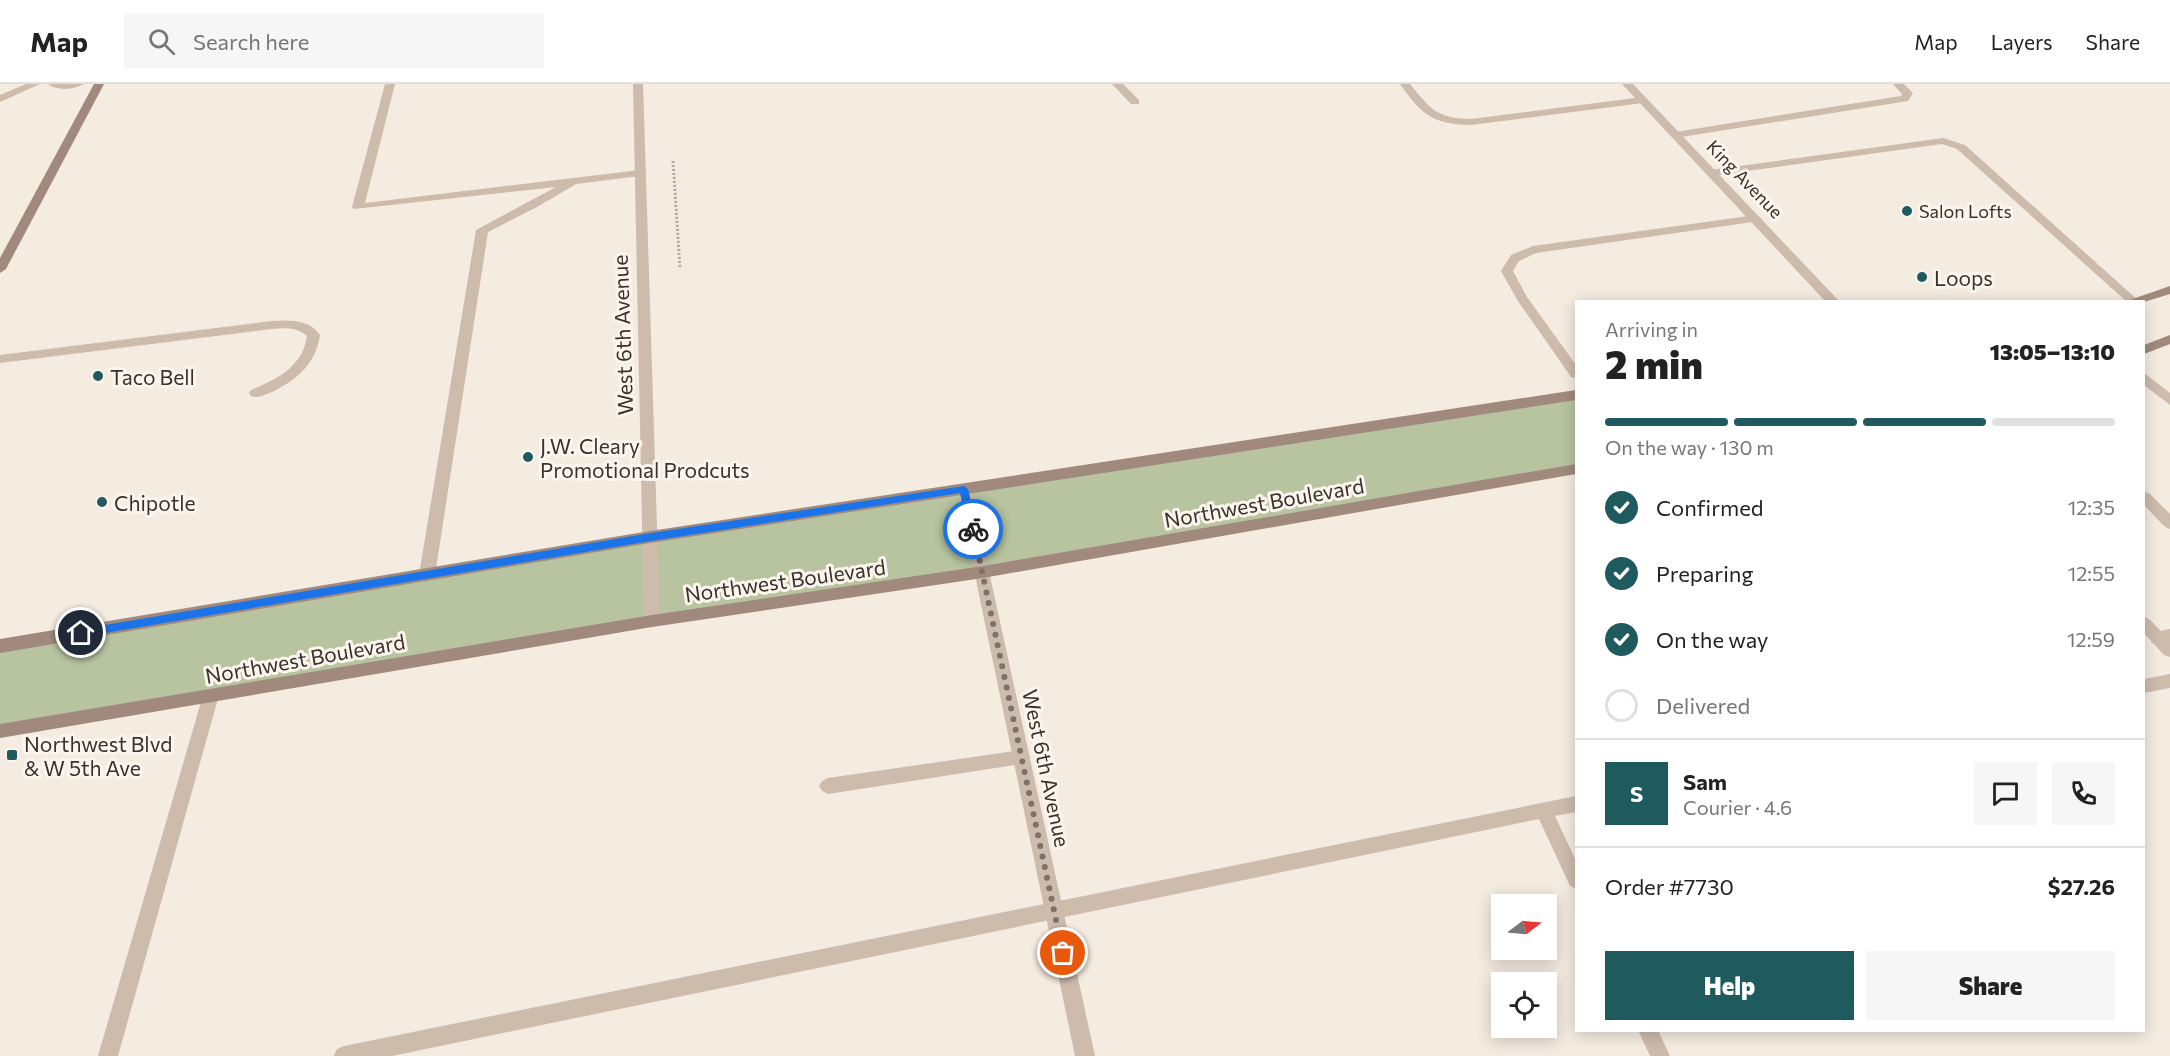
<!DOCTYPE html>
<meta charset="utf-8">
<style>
:root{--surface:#fff;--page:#f6f6f6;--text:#222;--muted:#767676;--line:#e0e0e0;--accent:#1f5a5e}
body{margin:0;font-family:Commissioner,sans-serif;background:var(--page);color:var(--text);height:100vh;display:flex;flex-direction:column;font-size:22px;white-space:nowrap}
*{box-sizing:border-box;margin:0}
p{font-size:20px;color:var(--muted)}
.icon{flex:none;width:33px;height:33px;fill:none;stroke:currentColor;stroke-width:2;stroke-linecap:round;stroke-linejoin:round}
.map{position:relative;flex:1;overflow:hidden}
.details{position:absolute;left:1575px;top:216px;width:570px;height:732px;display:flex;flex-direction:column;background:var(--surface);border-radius:0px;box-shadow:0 3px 15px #0003}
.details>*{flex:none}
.needle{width:39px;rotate:74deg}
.fabs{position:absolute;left:1491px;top:810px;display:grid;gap:12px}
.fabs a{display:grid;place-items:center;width:66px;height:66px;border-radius:0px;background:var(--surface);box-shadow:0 3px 15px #0003;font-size:30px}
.pin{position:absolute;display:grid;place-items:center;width:51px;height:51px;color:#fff;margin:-26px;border:3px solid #fff;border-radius:50%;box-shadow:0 2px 6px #0007}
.courier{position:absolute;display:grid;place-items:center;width:60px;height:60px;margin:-30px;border:4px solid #1a73e8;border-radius:50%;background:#fff;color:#222;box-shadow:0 2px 8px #0007}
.head em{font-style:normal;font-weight:800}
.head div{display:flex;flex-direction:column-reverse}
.head{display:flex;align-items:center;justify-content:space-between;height:102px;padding:0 30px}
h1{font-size:39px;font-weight:800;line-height:45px}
.bar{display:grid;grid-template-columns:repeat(4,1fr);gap:9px 6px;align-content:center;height:72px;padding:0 30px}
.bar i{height:8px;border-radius:4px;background:var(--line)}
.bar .on{background:var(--accent)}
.bar p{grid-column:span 4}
.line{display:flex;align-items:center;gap:15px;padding:0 30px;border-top:2px solid var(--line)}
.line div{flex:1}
.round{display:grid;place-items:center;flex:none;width:63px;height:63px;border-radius:0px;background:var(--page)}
ol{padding:0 30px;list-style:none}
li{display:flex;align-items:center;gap:18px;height:66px}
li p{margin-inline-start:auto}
li .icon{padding:6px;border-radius:50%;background:var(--accent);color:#fff;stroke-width:4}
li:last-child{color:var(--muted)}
li i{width:33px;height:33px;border:3px solid var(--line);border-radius:50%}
.button{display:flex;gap:12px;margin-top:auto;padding:12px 30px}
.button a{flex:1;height:69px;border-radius:0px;background:var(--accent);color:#fff;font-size:24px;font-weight:800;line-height:69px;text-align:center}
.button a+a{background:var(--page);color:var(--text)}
header{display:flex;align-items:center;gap:36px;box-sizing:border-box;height:84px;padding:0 30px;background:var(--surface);border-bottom:2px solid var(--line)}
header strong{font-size:28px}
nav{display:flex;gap:33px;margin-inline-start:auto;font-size:21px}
.search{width:420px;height:54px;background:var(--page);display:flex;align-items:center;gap:15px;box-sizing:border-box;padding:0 21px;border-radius:0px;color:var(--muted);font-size:22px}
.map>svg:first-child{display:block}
.green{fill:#b8c4a0}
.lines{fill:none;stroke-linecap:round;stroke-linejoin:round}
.path{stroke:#b9a596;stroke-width:3;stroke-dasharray:2 2;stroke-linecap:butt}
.service{fill:#cdbbac;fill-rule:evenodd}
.minor{fill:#cdbbac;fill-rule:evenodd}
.tertiary{fill:#cdbbac;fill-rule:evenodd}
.secondary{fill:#a18a7d;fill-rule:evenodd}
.route{fill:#1a73e8}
.done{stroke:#7c716b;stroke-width:6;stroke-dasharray:0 10.8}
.poi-dot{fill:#1f5a5e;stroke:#fbf5ee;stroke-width:2}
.labels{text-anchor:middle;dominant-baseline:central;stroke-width:6;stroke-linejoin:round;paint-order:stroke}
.far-street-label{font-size:18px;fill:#3b302b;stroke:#fbf5ee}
.far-poi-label{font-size:18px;fill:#3b302b;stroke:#fbf5ee;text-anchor:start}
.poi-label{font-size:21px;fill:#3b302b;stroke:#fbf5ee;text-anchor:start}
.street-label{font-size:21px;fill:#3b302b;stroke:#fbf5ee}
</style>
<header>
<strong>Map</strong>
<div class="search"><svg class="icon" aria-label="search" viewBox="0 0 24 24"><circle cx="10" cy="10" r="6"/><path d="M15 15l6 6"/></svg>Search here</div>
<nav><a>Map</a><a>Layers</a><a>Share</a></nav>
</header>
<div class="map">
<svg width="2170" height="972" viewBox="0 0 2170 972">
<rect width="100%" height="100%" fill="#f4ebe1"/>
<!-- green -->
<polygon class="green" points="1576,311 1576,385 983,488 0,647 0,562"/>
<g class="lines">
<!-- path -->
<polyline class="path" points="673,77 680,184"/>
<!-- service -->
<g class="service">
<polygon points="26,0 40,0 0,18 0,11"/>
<path d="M48,0H84C74,6 57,7 48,0Z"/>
<polygon points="385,0 395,0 365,119 640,86 646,89 640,92 576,100 537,123 488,148 435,491 432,495 422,495 419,491 476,146 556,103 354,125 352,123"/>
<path d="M1400,0H1410C1431,26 1437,34 1471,35L1643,13L1648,16L1643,19L1471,41C1432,40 1422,31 1400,0Z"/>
<polygon points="1893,0 1904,0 1913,9 1908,17 1675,54 1670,51 1675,48 1901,12 1902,10"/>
<polygon points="1943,54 1965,61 2140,218 2127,218 1957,65 1942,60 1711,92 1705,89 1711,86"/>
<polygon points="1756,131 1762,135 1760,137 1536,169 1519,177 1513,187 1527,213 1576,281 1576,294 1571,293 1518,217 1501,187 1511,171 1533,162"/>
<path d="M271,237C289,236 309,235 320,251C316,279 298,295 274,307C266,310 259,315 251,312L249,309L251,306C278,295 303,282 307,252C296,243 285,244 271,245L0,279V271Z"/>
<polygon points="2144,289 2170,309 2170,321 2144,301"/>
<polygon points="2144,408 2149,409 2170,430 2170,445 2165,443 2144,421"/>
<polygon points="2170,545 2170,557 2158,560 2152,559 2150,554 2152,549"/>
<polygon points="2170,590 2170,604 2144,609 2144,595"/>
<polygon points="211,604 217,606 219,611 118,972 98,972 203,611 205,606"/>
<polygon points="1022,666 1028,668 1030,673 1028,678 1022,680 828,710 822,707 819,702 822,697 828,694"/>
<polygon points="1576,712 1576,728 1555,732 1576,777 1576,805 1570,802 1539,735 392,972 334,972 337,965 344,962"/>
<polygon points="1638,946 1658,946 1670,972 1650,972"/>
</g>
<!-- minor -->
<g class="minor">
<polygon points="633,0 643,0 660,537 657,541 652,543 647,541 644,537"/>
<polygon points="1112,0 1123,0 1139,16 1139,20 1131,20"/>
<polygon points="964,400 971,405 1095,972 1075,972 957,405"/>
</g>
<!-- tertiary -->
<g class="tertiary">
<polygon points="1622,0 1633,0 1840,218 1826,218"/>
<polygon points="2144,533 2149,535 2170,556 2170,573 2164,571 2144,549"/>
</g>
<!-- secondary -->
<g class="secondary">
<polygon points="94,0 104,0 6,185 0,189 0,174"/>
<polygon points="2170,202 2170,210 2144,218 2124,218"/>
<polygon points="2170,251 2170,260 2144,270 2144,261"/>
<polygon points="1576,306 1576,316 650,459 0,569 0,555 650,447"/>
<polygon points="1576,380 1576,390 983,494 652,543 0,654 0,640 652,531 983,482"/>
</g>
</g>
<!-- route -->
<polygon class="route" points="964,402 968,405 978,445 973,448 968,445 960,409 651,457 81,553 76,549 81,545 651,449"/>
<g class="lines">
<!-- done -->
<polyline class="done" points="973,445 1063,869"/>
</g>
<!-- markers -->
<g class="poi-dot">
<circle cx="1907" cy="127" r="6"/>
<circle cx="1922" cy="193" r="6"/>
<circle cx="98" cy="292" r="6"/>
<circle cx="528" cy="373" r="6"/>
<circle cx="102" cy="418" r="6"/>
<rect x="6" y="665" width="12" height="12" rx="3"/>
</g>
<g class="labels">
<!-- far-street labels -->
<g class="far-street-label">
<text transform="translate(1745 95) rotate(46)">King Avenue</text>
</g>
<!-- far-poi labels -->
<g class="far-poi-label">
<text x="1919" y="127">Salon Lofts</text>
</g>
<!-- poi labels -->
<g class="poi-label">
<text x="1934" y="193">Loops</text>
<text x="110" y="292">Taco Bell</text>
<text x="540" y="361">J.W. Cleary<tspan x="540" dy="24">Promotional Prodcuts</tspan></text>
<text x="114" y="418">Chipotle</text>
<text x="24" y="659">Northwest Blvd<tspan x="24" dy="24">&amp; W 5th Ave</tspan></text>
</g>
<!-- street labels -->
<g class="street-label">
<text transform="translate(622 251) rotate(-92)">West 6th Avenue</text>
<text transform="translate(1264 418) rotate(-10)">Northwest Boulevard</text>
<text transform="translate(785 496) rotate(-8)">Northwest Boulevard</text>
<text transform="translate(305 574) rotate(-10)">Northwest Boulevard</text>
<text transform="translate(1047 684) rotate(78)">West 6th Avenue</text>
</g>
</g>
</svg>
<div class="fabs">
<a><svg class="needle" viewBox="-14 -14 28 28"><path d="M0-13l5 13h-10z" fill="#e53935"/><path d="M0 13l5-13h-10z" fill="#767676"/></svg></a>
<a><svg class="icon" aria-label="locate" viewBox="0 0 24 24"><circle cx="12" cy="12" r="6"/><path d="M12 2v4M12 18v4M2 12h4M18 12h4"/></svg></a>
</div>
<div class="pin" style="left:1063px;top:869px;background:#ea580c"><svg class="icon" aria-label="bag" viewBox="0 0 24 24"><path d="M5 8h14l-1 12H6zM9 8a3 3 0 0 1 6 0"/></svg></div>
<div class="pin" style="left:81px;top:549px;background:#1f2937"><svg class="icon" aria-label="home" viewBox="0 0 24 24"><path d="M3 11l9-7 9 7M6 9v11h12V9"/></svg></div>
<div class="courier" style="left:973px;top:445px"><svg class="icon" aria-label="bike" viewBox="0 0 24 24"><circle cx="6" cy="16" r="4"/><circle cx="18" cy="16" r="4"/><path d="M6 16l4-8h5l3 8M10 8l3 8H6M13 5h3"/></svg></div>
<section class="details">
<div class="head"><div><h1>2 min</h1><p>Arriving in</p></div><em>13:05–13:10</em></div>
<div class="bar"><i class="on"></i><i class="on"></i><i class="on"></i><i></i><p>On the way · 130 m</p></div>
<ol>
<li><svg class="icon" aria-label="check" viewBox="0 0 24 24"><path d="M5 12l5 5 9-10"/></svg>Confirmed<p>12:35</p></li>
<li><svg class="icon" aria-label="check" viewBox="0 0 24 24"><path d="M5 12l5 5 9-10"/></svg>Preparing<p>12:55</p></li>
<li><svg class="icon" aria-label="check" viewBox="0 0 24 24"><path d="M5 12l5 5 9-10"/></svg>On the way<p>12:59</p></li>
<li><i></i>Delivered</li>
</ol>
<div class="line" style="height:108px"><b class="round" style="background:var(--accent);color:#fff">S</b><div><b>Sam</b><p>Courier · 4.6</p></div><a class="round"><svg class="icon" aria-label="chat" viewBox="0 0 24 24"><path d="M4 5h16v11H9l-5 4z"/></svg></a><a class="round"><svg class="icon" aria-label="phone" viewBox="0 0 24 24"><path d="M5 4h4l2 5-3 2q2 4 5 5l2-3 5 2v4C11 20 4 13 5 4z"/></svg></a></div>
<div class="line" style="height:78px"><div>Order #7730</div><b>$27.26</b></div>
<div class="button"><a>Help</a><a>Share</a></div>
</section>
</div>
